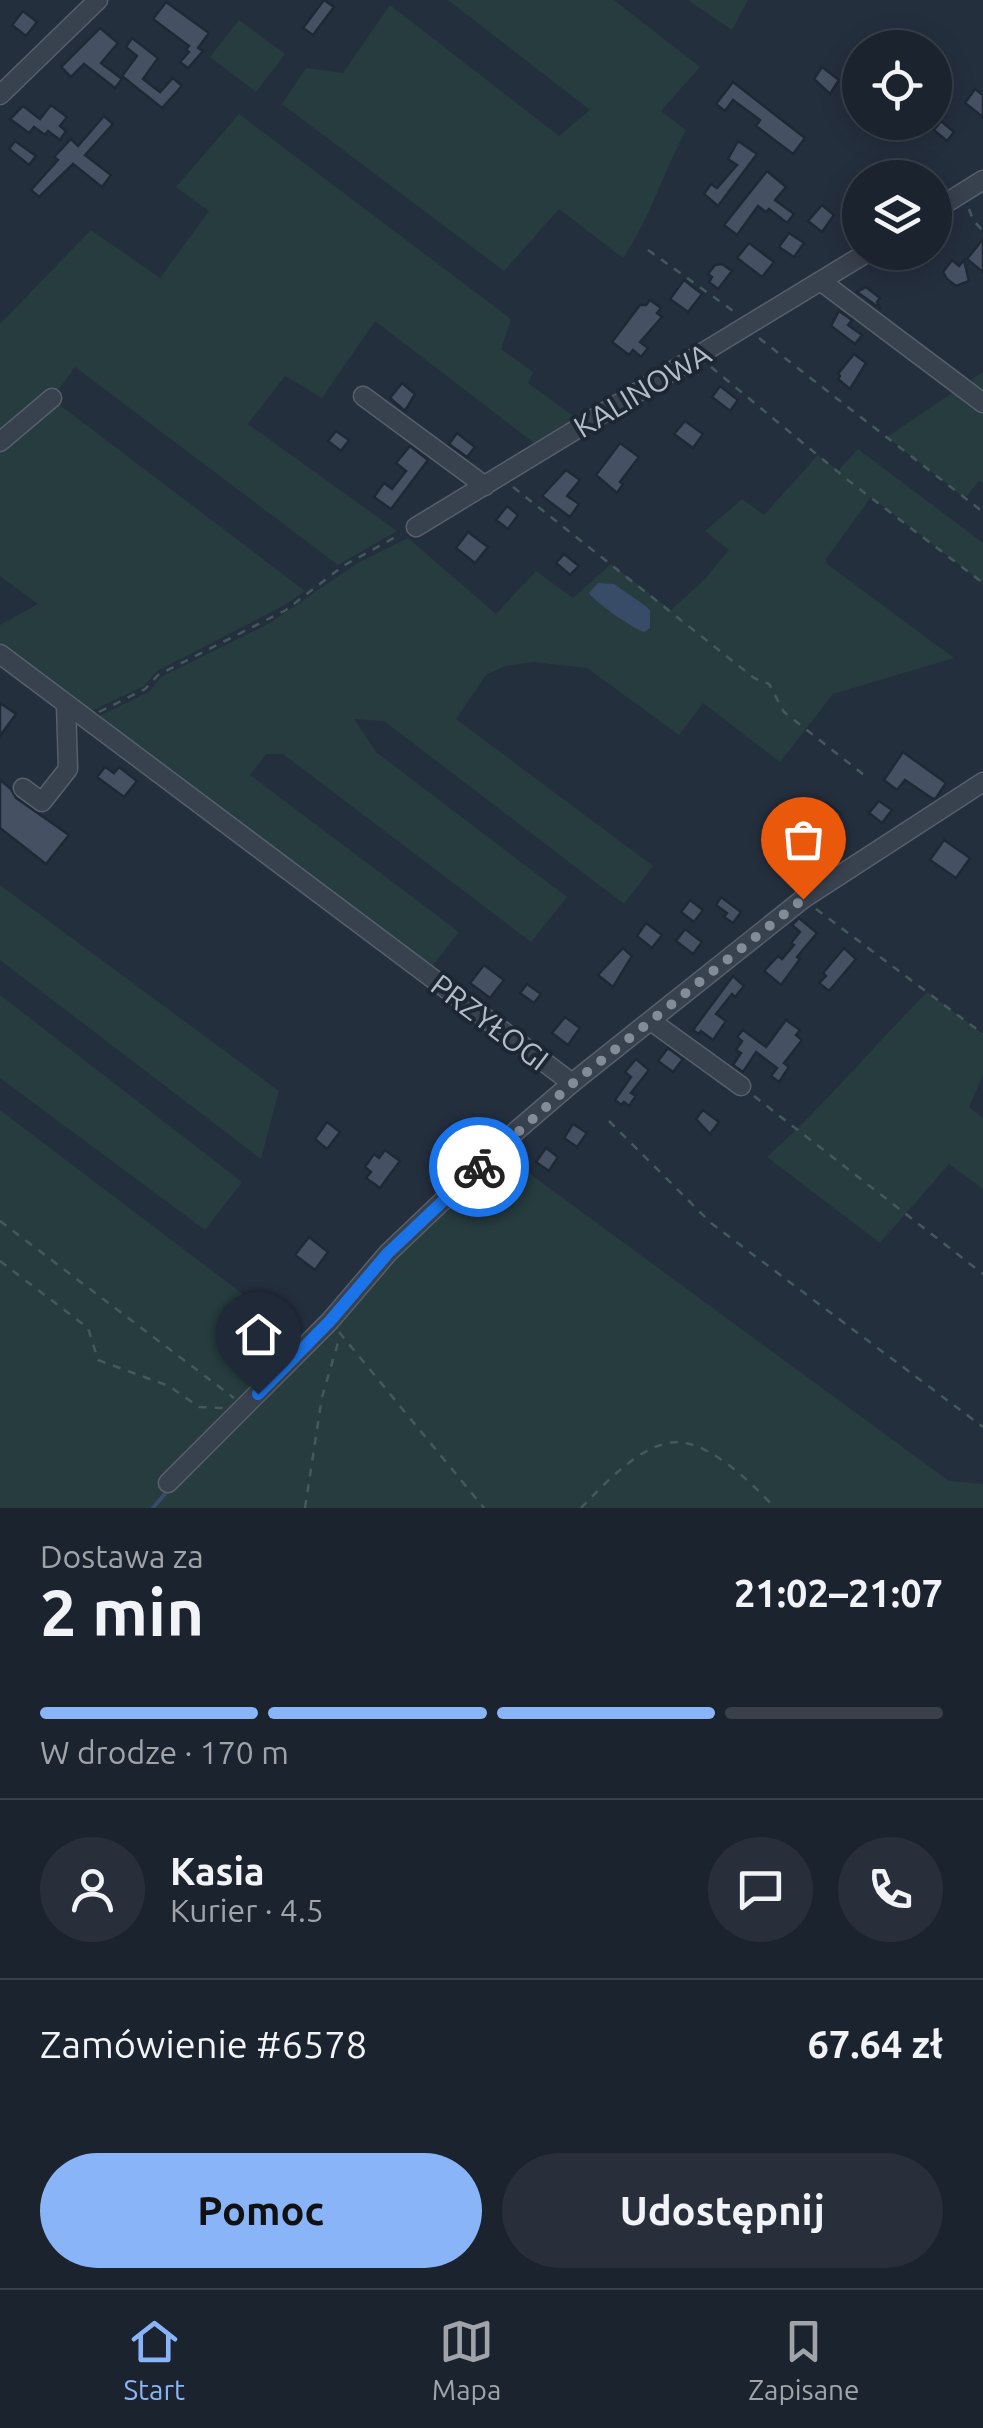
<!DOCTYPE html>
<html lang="pl">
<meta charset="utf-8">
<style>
:root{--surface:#1b232e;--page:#282f3a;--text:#f1f3f6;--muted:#a0a4aa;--line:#39404a;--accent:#8ab4f8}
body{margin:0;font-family:Ubuntu,sans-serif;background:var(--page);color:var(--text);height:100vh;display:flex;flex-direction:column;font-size:38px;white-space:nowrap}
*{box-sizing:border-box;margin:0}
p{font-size:32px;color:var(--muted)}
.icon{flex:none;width:55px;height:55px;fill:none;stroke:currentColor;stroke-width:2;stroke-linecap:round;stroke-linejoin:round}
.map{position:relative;height:1508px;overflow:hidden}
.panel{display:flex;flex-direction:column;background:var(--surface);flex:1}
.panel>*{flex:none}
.fabs{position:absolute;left:842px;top:30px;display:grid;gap:20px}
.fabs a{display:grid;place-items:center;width:110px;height:110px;border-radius:50%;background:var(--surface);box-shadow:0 5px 25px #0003,0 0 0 2px var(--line);font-size:50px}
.pin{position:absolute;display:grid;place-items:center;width:85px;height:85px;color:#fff;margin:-102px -42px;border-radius:50% 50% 50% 0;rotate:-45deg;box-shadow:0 0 10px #0007}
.pin .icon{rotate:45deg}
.courier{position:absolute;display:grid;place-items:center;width:100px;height:100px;margin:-50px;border:8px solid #1a73e8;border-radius:50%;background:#fff;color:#222;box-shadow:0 2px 12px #0007}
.head em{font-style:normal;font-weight:700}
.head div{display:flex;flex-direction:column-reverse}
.head{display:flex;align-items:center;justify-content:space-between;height:170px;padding:0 40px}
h1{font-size:65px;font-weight:700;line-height:75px}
.bar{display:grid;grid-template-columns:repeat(4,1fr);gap:15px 10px;align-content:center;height:120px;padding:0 40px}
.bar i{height:12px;border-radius:8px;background:var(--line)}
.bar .current{background:var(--accent)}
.bar p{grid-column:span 4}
.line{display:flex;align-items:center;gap:25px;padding:0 40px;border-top:2px solid var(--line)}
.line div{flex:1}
.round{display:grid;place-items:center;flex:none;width:105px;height:105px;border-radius:52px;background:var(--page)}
.primary-button{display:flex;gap:20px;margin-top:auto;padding:20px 40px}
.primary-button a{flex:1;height:115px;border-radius:60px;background:var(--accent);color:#111;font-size:40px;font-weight:700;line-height:115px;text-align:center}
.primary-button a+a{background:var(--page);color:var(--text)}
.tab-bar{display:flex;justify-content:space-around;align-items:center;height:140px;border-top:2px solid var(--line);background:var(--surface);font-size:28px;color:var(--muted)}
.tab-bar a{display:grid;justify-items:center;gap:5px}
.tab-bar .current{color:var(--accent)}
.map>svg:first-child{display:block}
.green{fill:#263c3f}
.water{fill:#394c67}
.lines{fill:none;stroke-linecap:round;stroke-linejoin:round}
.stream{stroke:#394c67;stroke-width:4}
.building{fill:#455162;stroke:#1f2835;stroke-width:2.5}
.minor-casing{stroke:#565f6c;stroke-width:21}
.path{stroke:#44595c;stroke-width:2.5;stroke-dasharray:8 8;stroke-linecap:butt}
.minor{stroke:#38414e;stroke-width:18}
.done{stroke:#828b98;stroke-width:10;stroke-dasharray:0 18}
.route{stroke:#1a73e8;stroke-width:12}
.labels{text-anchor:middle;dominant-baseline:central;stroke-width:8;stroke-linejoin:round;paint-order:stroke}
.street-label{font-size:30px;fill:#b4bcc9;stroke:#1d2633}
</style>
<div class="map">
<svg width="983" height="1508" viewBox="0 0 983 1508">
<rect width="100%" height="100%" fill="#242f3e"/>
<!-- green -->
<g class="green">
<path d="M448,0H614L700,67L661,111L686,130C663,173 650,219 623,258L559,209L504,271L282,104L306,68L343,73L390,5L559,136L590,110Z"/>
<polygon points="688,0 748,0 732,30"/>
<polygon points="239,20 285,54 256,92 210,57"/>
<polygon points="239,114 511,319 501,349 533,372 528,383 580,421 538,446 375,321 322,398 285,376 248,424 397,531 338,565 75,367 52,399 305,591 285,605 157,671 144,686 87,713 0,646 0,625 38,604 0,576 0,324 91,230 160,278 209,211 176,187"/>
<polygon points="983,372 983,483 979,481 965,498 887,437"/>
<polygon points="858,449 983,543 983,583 871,497 826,559 827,564 954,658 833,694 780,762 703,703 679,735 587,668 533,662 505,666 486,675 456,719 653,866 624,904 384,721 354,719 376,752 567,897 531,942 283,754 266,754 250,775 459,932 429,970 93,719 149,692 161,677 270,623 356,564 408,538 496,614 536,571 573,598 611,564 671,610 706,578 729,550 705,531 742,499 764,515 818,455 838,471"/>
<polygon points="0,885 279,1091 261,1159 0,960"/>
<path d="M927,992L983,1034V1075L969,1107L983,1118V1189L949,1164L880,1243L767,1157C824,1106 873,1047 927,992Z"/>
<polygon points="0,995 242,1182 205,1230 0,1078"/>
<polygon points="0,1110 302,1339 500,1152 949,1481 983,1484 983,1508 0,1508"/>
</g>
<!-- water -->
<path class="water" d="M598,583L614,584L647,607L650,611V628L644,632C632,628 595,602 589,593Z"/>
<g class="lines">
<!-- stream -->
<g class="stream">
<polyline points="490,1168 514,1150"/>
<polyline points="153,1508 169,1489"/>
</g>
</g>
<!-- building -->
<g class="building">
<polygon points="324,0 334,7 313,35 303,28"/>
<polygon points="166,2 209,33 198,48 203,51 188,68 180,62 189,52 186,50 189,46 153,19"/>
<polygon points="23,11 37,22 26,36 12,25"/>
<polygon points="100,28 118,43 101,63 122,79 115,88 84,64 71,77 61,67"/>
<polygon points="132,38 158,58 143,79 160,92 173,78 182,86 162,108 122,76 137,56 126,47"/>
<polygon points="822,67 839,80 830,94 814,79"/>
<polygon points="733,82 805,138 793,154 756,126 760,120 733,100 725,111 716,104"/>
<polygon points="975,89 983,95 983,117 965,103"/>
<polygon points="51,105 67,117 60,126 66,131 60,140 48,131 45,135 34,127 29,133 10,119 23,106 40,119"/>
<polygon points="104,116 113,124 85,155 111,175 102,187 73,164 39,197 31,190 58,160 54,157 71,139 78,146"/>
<polygon points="941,121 954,132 947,141 934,130"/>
<polygon points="15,141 36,156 29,165 9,149"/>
<polygon points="738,141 757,154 718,206 704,194 711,184 717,188 737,165 728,159"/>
<polygon points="767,171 786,187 775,200 794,214 787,223 769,209 766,212 758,206 737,235 724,225"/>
<polygon points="822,205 834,215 822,232 808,221"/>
<polygon points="789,233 804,243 794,257 779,247"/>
<polygon points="983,239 983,272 967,259"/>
<polygon points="749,243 774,262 762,277 737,258"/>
<polygon points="952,260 959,266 964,260 969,281 956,286 947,279 943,272"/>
<polygon points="722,264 732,271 718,289 709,282 712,277 708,274 715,265"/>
<polygon points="684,280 702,294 688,312 670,299"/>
<polygon points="866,287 880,298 877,302 881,309 857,292"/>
<polygon points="650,300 661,308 657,313 662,317 640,342 648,348 641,357 633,350 629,355 612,342 640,305 646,305"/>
<polygon points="839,311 852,320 848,325 862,335 855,344 831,326"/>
<polygon points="854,354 866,363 850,389 838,379 840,376 838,374"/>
<polygon points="402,383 415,394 405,411 390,398"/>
<polygon points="720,386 738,400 730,411 712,397"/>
<polygon points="685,421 703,434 693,448 674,434"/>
<polygon points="336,431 349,440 341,451 328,441"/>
<polygon points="457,433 475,447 467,457 449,444"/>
<polygon points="620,443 639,457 620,482 623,484 617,493 596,475"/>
<polygon points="410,446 428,460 391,509 374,497 384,483 392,489 406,471 396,463"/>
<polygon points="566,470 580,480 567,496 579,504 570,517 542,496"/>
<polygon points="507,506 518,515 508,529 496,520"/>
<polygon points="468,532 488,547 475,563 456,548"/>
<polygon points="564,554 579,566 570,575 556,563"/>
<polygon points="0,703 16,714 0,736"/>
<polygon points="903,752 946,783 936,798 933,799 905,780 897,790 884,780"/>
<polygon points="105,767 114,773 119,767 137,781 124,797 97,777"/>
<polygon points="0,780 11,789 16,798 69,835 46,864 0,828"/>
<polygon points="879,801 892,810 882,823 869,813"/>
<polygon points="827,803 841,814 827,833 816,828 814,821"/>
<polygon points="944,840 970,858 956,878 930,860"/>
<polygon points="721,897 741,912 733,923 724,917 727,913 716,905"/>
<polygon points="690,900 703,910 694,922 681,912"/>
<polygon points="799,918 817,933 797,957 800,959 781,985 764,971 778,956 782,959 794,945 791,943 800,932 792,925"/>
<polygon points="646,923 662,935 652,948 637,936"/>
<polygon points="685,929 702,942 693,954 676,941"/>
<polygon points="623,948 632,956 613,987 598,975"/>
<polygon points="844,948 856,959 829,991 819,983 826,976 823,973"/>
<polygon points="484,965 504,980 490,998 470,983"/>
<polygon points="733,976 744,986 735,997 732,994 716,1014 726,1021 713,1040 701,1031 699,1034 693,1030"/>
<polygon points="527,984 541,994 534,1003 520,993"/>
<polygon points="565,1017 580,1028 568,1045 552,1033"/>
<polygon points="786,1020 800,1030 796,1035 802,1040 784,1063 789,1067 779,1082 771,1076 777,1068 756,1052 743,1072 733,1065 741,1053 736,1050 742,1041 737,1037 743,1030 766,1047"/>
<polygon points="668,1048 683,1059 673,1072 658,1061"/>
<polygon points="636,1059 649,1070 631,1093 636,1096 629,1106 624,1102 621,1105 615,1100 631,1077 625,1072"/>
<polygon points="703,1110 719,1122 710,1134 696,1119"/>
<polygon points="327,1122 340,1132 327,1149 315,1139"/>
<polygon points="573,1124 587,1133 577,1147 564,1138"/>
<polygon points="546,1148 558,1157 549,1171 536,1162"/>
<polygon points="385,1150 400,1161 380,1188 366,1178 371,1172 365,1167 374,1154 379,1158"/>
<polygon points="309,1237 328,1252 315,1270 295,1255"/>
</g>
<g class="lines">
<defs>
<g id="minor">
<polyline points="0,95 98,0"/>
<polyline points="935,210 983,180"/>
<polyline points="822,282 983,403"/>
<polyline points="363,396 485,486"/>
<polyline points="0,442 52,398"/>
<polyline points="416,527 868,252"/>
<polyline points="0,654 572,1083 803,899 983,782"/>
<polyline points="23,788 42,802 68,769 66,704"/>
<polyline points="651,1021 741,1086"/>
<polyline points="168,1483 330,1321 388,1253 515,1132 572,1083"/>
</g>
</defs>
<!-- minor casing -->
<use href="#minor" class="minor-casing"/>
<!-- path -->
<g class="path">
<polyline points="969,209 973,220 983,231"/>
<polyline points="648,250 736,313"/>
<polyline points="759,338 983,512"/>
<polyline points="711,367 849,481 983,583"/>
<polyline points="513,487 754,678 769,684 784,712 864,775"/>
<polyline points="99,712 145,689 158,675 286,610 343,566 401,534"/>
<polyline points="816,909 983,1034"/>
<polyline points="754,1096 983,1274"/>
<polyline points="609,1121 711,1223 983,1427"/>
<polyline points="0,1221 234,1398"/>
<polyline points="0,1261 88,1328 98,1360 169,1386 199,1407 223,1408"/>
<polyline points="339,1332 484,1508"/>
<polyline points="305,1508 322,1397 340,1336"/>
<path d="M581,1508C604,1485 641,1442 678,1442C711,1443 754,1485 775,1508"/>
</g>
<!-- minor -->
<use href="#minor" class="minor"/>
</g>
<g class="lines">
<!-- done -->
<polyline class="done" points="479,1167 572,1084 803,899"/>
<!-- route -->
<polyline class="route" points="258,1394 330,1321 388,1253 479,1167"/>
</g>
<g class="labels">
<!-- street labels -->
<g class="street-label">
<text transform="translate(642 390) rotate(-31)">KALINOWA</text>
<text transform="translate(490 1022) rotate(37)">PRZYŁOGI</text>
</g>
</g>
</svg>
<div class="fabs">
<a><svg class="icon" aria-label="locate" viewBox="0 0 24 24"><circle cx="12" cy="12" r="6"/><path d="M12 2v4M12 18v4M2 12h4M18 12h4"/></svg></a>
<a><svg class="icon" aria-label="layers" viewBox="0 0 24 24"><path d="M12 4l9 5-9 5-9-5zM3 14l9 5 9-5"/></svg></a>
</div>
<div class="pin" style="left:803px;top:899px;background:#ea580c"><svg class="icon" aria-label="bag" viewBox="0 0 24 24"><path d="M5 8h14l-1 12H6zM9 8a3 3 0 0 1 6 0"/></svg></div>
<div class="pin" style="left:258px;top:1394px;background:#1f2937"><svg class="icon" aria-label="home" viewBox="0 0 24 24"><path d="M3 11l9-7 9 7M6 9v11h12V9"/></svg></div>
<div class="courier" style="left:479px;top:1167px"><svg class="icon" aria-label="bike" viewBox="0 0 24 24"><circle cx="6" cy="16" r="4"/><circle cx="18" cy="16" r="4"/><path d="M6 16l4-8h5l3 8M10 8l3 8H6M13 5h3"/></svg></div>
</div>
<section class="panel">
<div class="head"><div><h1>2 min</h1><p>Dostawa za</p></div><em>21:02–21:07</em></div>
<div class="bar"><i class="current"></i><i class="current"></i><i class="current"></i><i></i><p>W drodze · 170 m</p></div>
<div class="line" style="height:180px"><a class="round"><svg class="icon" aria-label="person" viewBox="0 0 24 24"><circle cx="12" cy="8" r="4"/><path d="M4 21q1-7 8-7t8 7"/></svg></a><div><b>Kasia</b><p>Kurier · 4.5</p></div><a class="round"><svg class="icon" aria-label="chat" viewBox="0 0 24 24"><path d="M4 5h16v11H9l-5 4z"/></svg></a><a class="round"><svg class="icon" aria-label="phone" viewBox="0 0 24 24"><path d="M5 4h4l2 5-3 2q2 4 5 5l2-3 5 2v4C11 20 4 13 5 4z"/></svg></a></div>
<div class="line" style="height:130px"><div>Zamówienie #6578</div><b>67.64 zł</b></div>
<div class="primary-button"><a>Pomoc</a><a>Udostępnij</a></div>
</section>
<nav class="tab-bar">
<a class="current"><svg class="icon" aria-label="home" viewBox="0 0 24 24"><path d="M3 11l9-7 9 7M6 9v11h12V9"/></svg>Start</a>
<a><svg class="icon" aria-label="map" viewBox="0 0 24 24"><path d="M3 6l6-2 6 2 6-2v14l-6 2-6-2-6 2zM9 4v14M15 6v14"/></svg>Mapa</a>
<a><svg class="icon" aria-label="saved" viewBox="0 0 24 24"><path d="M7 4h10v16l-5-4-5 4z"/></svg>Zapisane</a>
</nav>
